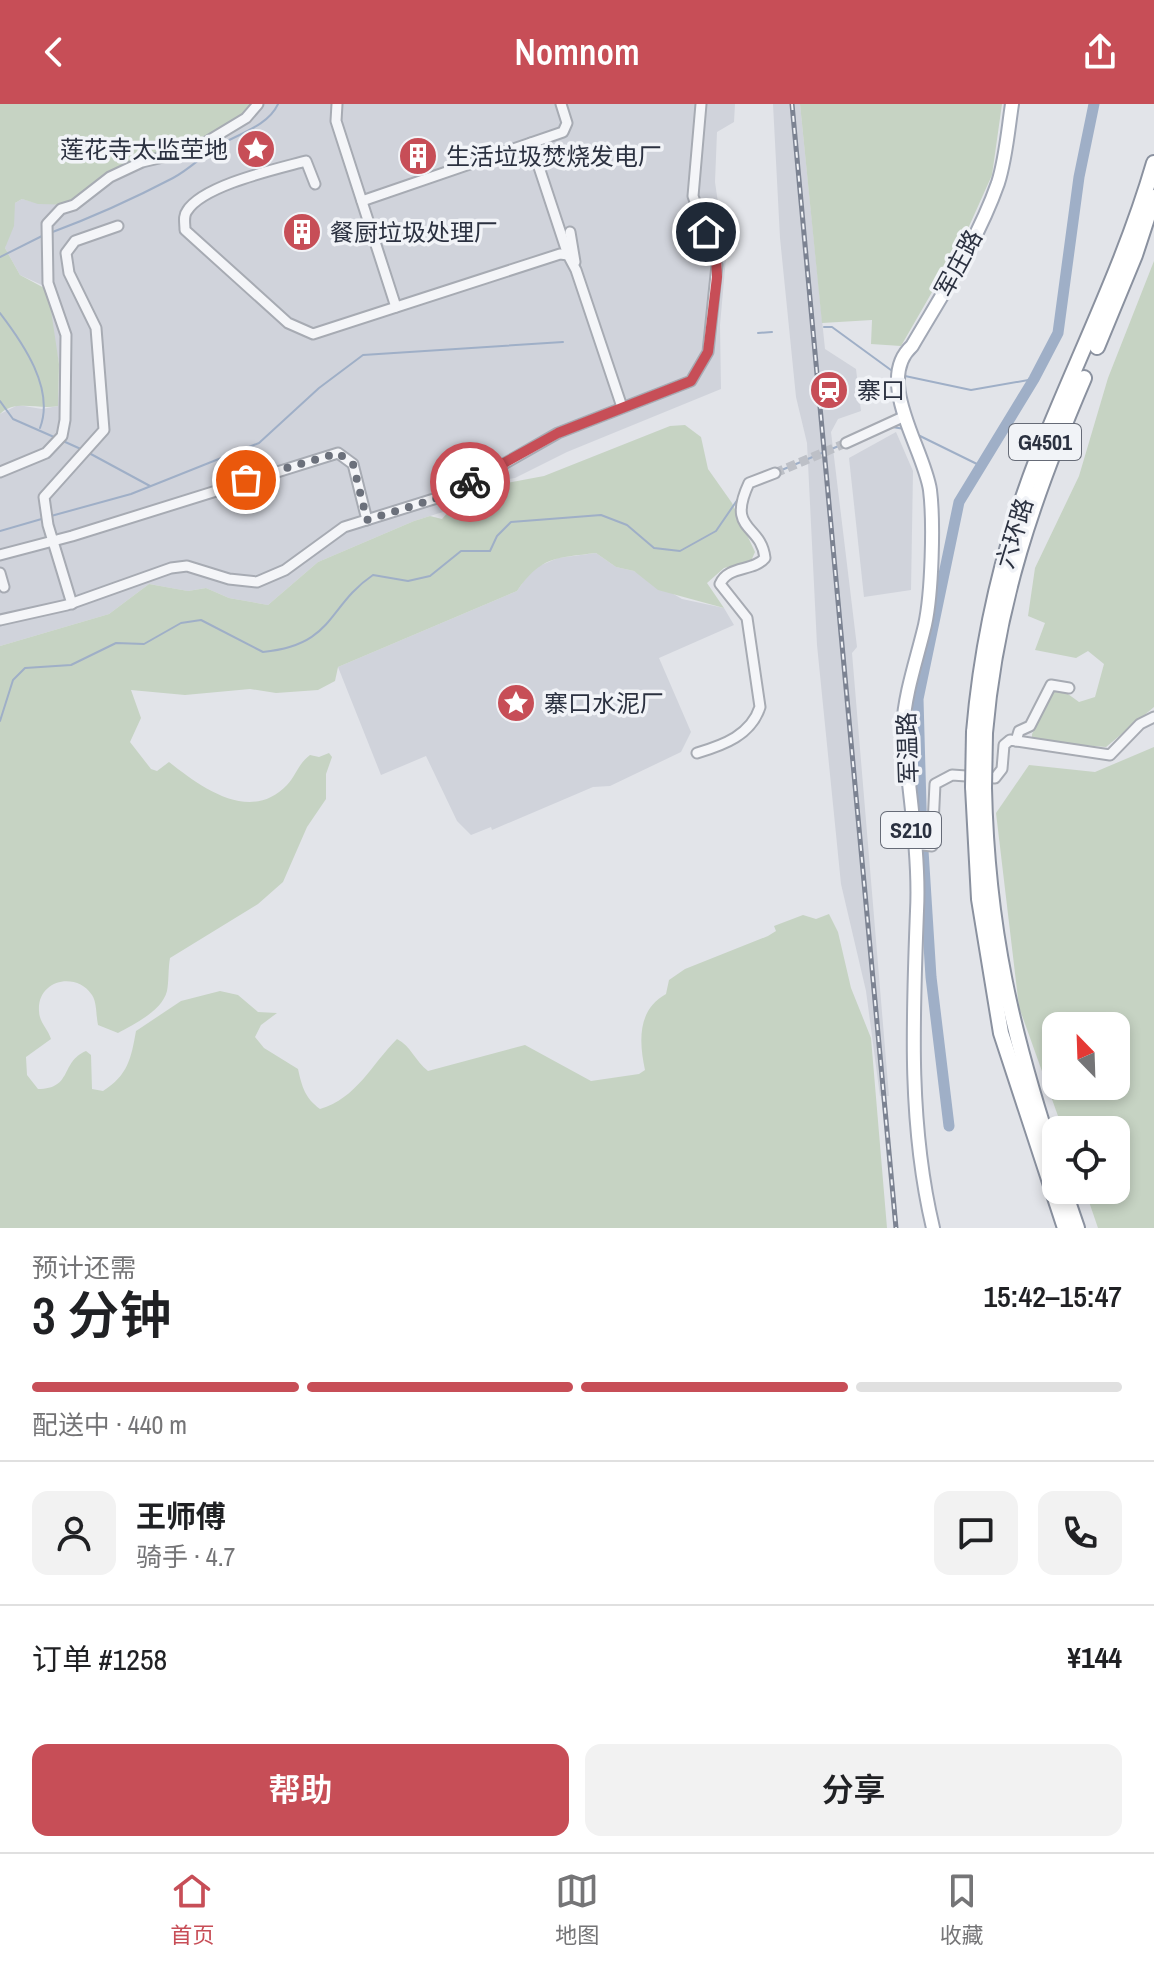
<!DOCTYPE html>
<html lang="zh">
<meta charset="utf-8">
<style>
:root{--surface:#fff;--page:#f2f2f2;--text:#202124;--muted:#757577;--line:#e0e0e0;--accent:#c74e57}
body{margin:0;font-family:"Archivo Narrow","Noto Sans SC",sans-serif;background:var(--page);color:var(--text);height:100vh;display:flex;flex-direction:column;font-size:30px;white-space:nowrap}
*{box-sizing:border-box;margin:0}
p{font-size:26px;color:var(--muted)}
.icon{flex:none;width:44px;height:44px;fill:none;stroke:currentColor;stroke-width:2;stroke-linecap:round;stroke-linejoin:round}
.map{position:relative;height:1124px;overflow:hidden}
.panel{display:flex;flex-direction:column;background:var(--surface);flex:1}
.panel>*{flex:none}
.needle{width:52px;rotate:337deg}
.controls{position:absolute;left:1042px;top:908px;display:grid;gap:16px}
.controls a{display:grid;place-items:center;width:88px;height:88px;border-radius:16px;background:var(--surface);box-shadow:0 4px 12px #0003;font-size:40px}
.pin{position:absolute;display:grid;place-items:center;width:68px;height:68px;color:#fff;margin:-34px;border:4px solid #fff;border-radius:50%;box-shadow:0 2px 8px #0007}
.courier{position:absolute;display:grid;place-items:center;width:80px;height:80px;margin:-40px;border:6px solid #c74e57;border-radius:50%;background:#fff;color:#222;box-shadow:0 2px 10px #0007}
.overview em{font-style:normal;font-weight:600}
.overview div{display:flex;flex-direction:column-reverse}
.overview{display:flex;align-items:center;justify-content:space-between;height:136px;padding:0 32px}
h1{font-size:52px;font-weight:600;line-height:60px}
.bar{display:grid;grid-template-columns:repeat(4,1fr);gap:12px 8px;align-content:center;height:96px;padding:0 32px}
.bar i{height:10px;border-radius:6px;background:var(--line)}
.bar .active{background:var(--accent)}
.bar p{grid-column:span 4}
.line{display:flex;align-items:center;gap:20px;padding:0 32px;border-top:2px solid var(--line)}
.line div{flex:1}
.round{display:grid;place-items:center;flex:none;width:84px;height:84px;border-radius:16px;background:var(--page)}
.action{display:flex;gap:16px;margin-top:auto;padding:16px 32px}
.action a{flex:1;height:92px;border-radius:16px;background:var(--accent);color:#fff;font-size:32px;font-weight:600;line-height:92px;text-align:center}
.action a+a{background:var(--page);color:var(--text)}
header{display:flex;justify-content:space-between;align-items:center;height:104px;padding:0 32px;background:var(--accent);color:#fff;font-size:36px;font-weight:600}
.dock{display:flex;justify-content:space-around;align-items:center;height:112px;border-top:2px solid var(--line);background:var(--surface);font-size:22px;color:var(--muted)}
.dock a{display:grid;justify-items:center;gap:4px}
.dock .active{color:var(--accent)}
.map>svg:first-child{display:block}
.built{fill:#d0d3db}
.green{fill:#c6d3c3;fill-rule:evenodd}
.lines{fill:none;stroke-linecap:round;stroke-linejoin:round}
.stream{stroke:#9fafc7;stroke-width:2}
.river{stroke:#9fafc7;stroke-width:11}
.minor-tunnel{stroke:#bdc0c7;stroke-width:9;stroke-dasharray:9 4.5;stroke-linecap:butt}
.minor-casing{stroke:#a7abb3;stroke-width:13}
.major-casing{stroke:#a2a8b5;stroke-width:16}
.highway-casing{stroke:#8a919f;stroke-width:18}
.minor{stroke:#f4f5f8;stroke-width:9}
.major{stroke:#fff;stroke-width:12}
.highway{stroke:#fff;stroke-width:14}
.rail-casing{stroke:#7c8392;stroke-width:5}
.rail{stroke:#f1f3f7;stroke-width:2;stroke-dasharray:6;stroke-linecap:butt}
.highway-bridge-casing{stroke:#8a919f;stroke-width:18;stroke-linecap:butt}
.highway-bridge{stroke:#fff;stroke-width:14}
.done{stroke:#6b707b;stroke-width:8;stroke-dasharray:0 14.4}
.route{stroke:#c74e57;stroke-width:10}
.labels{text-anchor:middle;dominant-baseline:central;stroke-width:7;stroke-linejoin:round;paint-order:stroke}
.shield{fill:#f1f3f7;stroke:#666b77;stroke-width:2}
.shield-label{font-size:22px;font-weight:bold;fill:#2b3140}
.poi-label{font-size:24px;fill:#2b3140;stroke:#f1f3f7;text-anchor:start}
.street-label{font-size:24px;fill:#2b3140;stroke:#f1f3f7}
</style>
<header><svg class="icon" aria-label="back" viewBox="0 0 24 24"><path d="M15 5l-7 7 7 7"/></svg>Nomnom<svg class="icon" aria-label="share" viewBox="0 0 24 24"><path d="M12 15V3M7 8l5-5 5 5M5 13v7h14v-7"/></svg></header>
<div class="map">
<svg width="1154" height="1124" viewBox="0 0 1154 1124">
<rect width="100%" height="100%" fill="#e2e4e9"/>
<!-- built -->
<g class="built">
<polygon points="260,0 735,0 734,18 717,28 715,78 726,154 720,221 721,285 567,348 515,374 484,378 443,408 414,417 318,458 268,501 229,494 206,484 188,487 149,480 109,510 0,542 0,310 18,301 42,305 58,302 59,286 59,260 44,182 20,171 5,144 15,99 22,95 33,98 104,82"/>
<polygon points="773,0 800,0 825,245 856,265 861,307 838,315 831,328 857,543 852,549 889,992 880,992 866,887 841,780 817,541 807,339 796,293 780,134"/>
<polygon points="896,328 913,367 911,486 864,493 849,354"/>
<polygon points="596,449 616,463 634,467 682,495 724,504 734,521 659,554 691,628 681,648 610,682 593,683 492,726 491,723 471,731 457,717 426,652 381,671 338,563 517,487 532,465 558,454"/>
</g>
<!-- green -->
<g class="green">
<path d="M0,0H260L196,47L178,56L156,58L130,67L79,101L38,100L22,95L15,99L14,122L5,144L20,171L48,186L59,260L58,302C38,306 15,295 0,310Z"/>
<polygon points="800,0 1002,0 992,71 966,129 901,242 871,240 872,216 822,219"/>
<polygon points="1154,157 1154,603 1106,643 1032,637 1032,630 1054,587 1061,585 1079,598 1095,593 1104,560 1088,547 1076,554 1035,546 1045,519 1028,512 1035,464 1079,372 1108,274"/>
<path d="M685,321L701,333L708,365L732,399L755,448L751,457L724,464L707,479L724,504L658,486L634,467L616,463L596,449C556,454 541,452 517,487L338,563L335,577L318,586L276,589L250,585L185,591L131,586L141,614L130,638L151,665L157,667L169,658C201,683 250,720 287,681C297,670 298,660 310,651L319,653L329,649L332,653L326,670V695L307,723L283,778L258,800L170,854C168,865 169,877 167,887C162,907 134,920 118,929L98,921C96,912 97,898 92,891C76,867 37,876 39,907C39,918 48,925 51,935L26,953L27,971L38,985C73,985 60,958 86,947L91,951L92,985L103,987C128,971 131,955 136,927L181,897L220,887L238,891L258,908L277,909L261,921L255,933L264,944L298,965C302,983 305,994 320,1005C357,994 371,961 397,935C411,942 415,957 428,967L525,941L591,977L639,970L645,966C639,938 637,906 666,890L669,876L685,865L768,832L776,827L774,822L803,811L816,815L829,810L838,828L851,884L871,934L887,1124H0V542L109,510L149,480L188,487L206,484L229,494L268,501L318,458L414,417L430,412L442,415L454,401L491,382L544,372L670,322Z"/>
<path d="M1154,643V1124H1098L1085,1086H1116V1026H1063L1019,903L996,709L1029,661L1095,668ZM1056,922H1116V982H1056Z"/>
</g>
<g class="lines">
<!-- stream -->
<g class="stream">
<path d="M50,129C93,113 133,95 173,74C190,65 203,51 218,42C238,30 268,22 278,0"/>
<polyline points="0,153 44,131"/>
<path d="M0,209C23,239 55,285 40,324"/>
<polyline points="824,223 832,223 895,269"/>
<polyline points="758,229 772,228"/>
<polyline points="905,272 971,286 1034,275"/>
<polyline points="0,297 13,315 54,333"/>
<polyline points="892,323 905,325"/>
<polyline points="918,331 979,361"/>
<polyline points="63,337 83,346"/>
<polyline points="89,349 150,382"/>
<polyline points="777,368 841,341"/>
<polyline points="51,412 131,390 259,339 319,284 363,251 563,238"/>
<polyline points="0,427 45,414"/>
<path d="M0,617L13,576L25,564L71,561L116,539L144,540L181,519L201,516L263,548C335,541 327,502 373,471L408,477L430,472L461,447H490L497,432L511,418L601,411L627,421L654,444L680,447L716,427L740,392"/>
</g>
<!-- river -->
<g class="river">
<polyline points="922,738 918,595 959,398 1034,275 1058,229 1079,73 1094,0"/>
<polyline points="923,746 931,873 949,1022"/>
</g>
<!-- minor-tunnel -->
<polyline class="minor-tunnel" points="775,369 846,339"/>
<defs>
<g id="minor">
<polyline points="337,0 336,17 396,203"/>
<polyline points="531,39 568,151"/>
<path d="M315,80L306,57C277,65 203,81 187,107C183,112 185,119 185,126L288,219L313,230L560,150L568,151L576,166L622,303"/>
<polyline points="362,97 563,28 567,19 561,0"/>
<polyline points="570,128 575,158"/>
<polyline points="846,339 905,312"/>
<polyline points="0,368 46,349 62,332 65,316 66,231 48,179 47,120 61,105 74,101 110,73 142,58 193,46 246,14 258,0"/>
<polyline points="0,451 72,432 338,349 353,360 367,416"/>
<polyline points="0,469 4,483"/>
<polyline points="72,500 48,421 44,393 104,326 96,224 69,169 66,149 75,137 118,122"/>
<polyline points="0,516 67,501 171,464 187,462 229,475 257,478 285,466 344,423 453,389 558,329 691,277 708,248 717,161 693,92 701,0"/>
<polyline points="1016,637 1019,627 1030,622 1051,581 1069,584"/>
<path d="M697,649C724,641 751,631 760,603L747,514L720,480C728,461 753,468 765,454C761,419 726,428 749,379L775,369"/>
<polyline points="912,740 932,742 935,680 952,671 995,674 1002,665 1004,641 1010,636 1110,651 1140,620 1154,613"/>
</g>
<path id="major" d="M933,1124C908,1019 913,913 917,807C920,750 908,681 903,623C905,588 917,555 925,521C932,489 934,418 930,386C924,345 874,276 912,242C943,189 978,136 998,79C1006,54 1008,26 1012,0"/>
<g id="highway">
<polyline points="1097,243 1135,151 1154,93"/>
<path d="M974,628C982,535 1003,443 1037,355C1076,256 1124,162 1154,59"/>
<path d="M985,629C996,499 1033,393 1084,274"/>
<polyline points="973,683 979,795 1001,929 1065,1124"/>
<path d="M984,684C987,825 1012,930 1056,1063"/>
<polyline points="1064,1086 1077,1124"/>
</g>
</defs>
<!-- minor casing -->
<use href="#minor" class="minor-casing"/>
<!-- major casing -->
<use href="#major" class="major-casing"/>
<!-- highway casing -->
<use href="#highway" class="highway-casing"/>
<!-- minor -->
<use href="#minor" class="minor"/>
<!-- major -->
<use href="#major" class="major"/>
<!-- highway -->
<use href="#highway" class="highway"/>
<defs>
<polyline id="rail" points="792,0 896,1124"/>
</defs>
<!-- rail casing -->
<use href="#rail" class="rail-casing"/>
<!-- rail -->
<use href="#rail" class="rail"/>
<defs>
<g id="highway-bridge">
<polyline points="973,683 974,628"/>
<polyline points="984,684 985,629"/>
</g>
</defs>
<!-- highway-bridge casing -->
<use href="#highway-bridge" class="highway-bridge-casing"/>
<!-- highway-bridge -->
<use href="#highway-bridge" class="highway-bridge"/>
</g>
<g class="lines">
<!-- done -->
<polyline class="done" points="246,376 338,349 353,360 367,416 435,395 470,378"/>
<!-- route -->
<polyline class="route" points="470,378 558,329 691,277 708,248 717,173 716,152 706,128"/>
</g>
<!-- icons -->
<defs>
<symbol id="sight-disc" viewBox="-11 -11 22 22"><circle r="9.5" fill="#c74e57" stroke="#f1f3f7"/><path d="M0-6L1.8-2.2L6-1.7L2.9 1.2L3.7 5.4L0 3.3L-3.7 5.4L-2.9 1.2L-6-1.7L-1.8-2.2Z" fill="#fff"/></symbol>
<symbol id="building-disc" viewBox="-11 -11 22 22"><circle r="9.5" fill="#c74e57" stroke="#f1f3f7"/><path d="M-4-6H4V6H1V3H-1V6H-4ZM-2.5-4.3h1.7v1.8h-1.7ZM.8-4.3h1.7v1.8H.8ZM-2.5-1h1.7V.8h-1.7ZM.8-1h1.7V.8H.8Z" fill="#fff"/></symbol>
<symbol id="station-disc" viewBox="-11 -11 22 22"><circle r="9.5" fill="#c74e57" stroke="#f1f3f7"/><path d="M-3-6H3Q5-6 5-4V2Q5 4 3 4L4.5 6H3L1.5 4h-3L-3 6H-4.5L-3 4Q-5 4-5 2V-4Q-5-6-3-6ZM-3.5-4v3h7v-3ZM-3.5 1v1.5H-2V1ZM2 1v1.5H3.5V1Z" fill="#fff"/></symbol>
</defs>
<g fill-rule="evenodd">
<use href="#sight-disc" x="234" y="23" width="44" height="44"/>
<use href="#building-disc" x="396" y="30" width="44" height="44"/>
<use href="#building-disc" x="280" y="106" width="44" height="44"/>
<use href="#station-disc" x="807" y="264" width="44" height="44"/>
<use href="#sight-disc" x="494" y="577" width="44" height="44"/>
</g>
<g class="labels">
<!-- shield labels -->
<g class="shield">
<rect x="1009" y="320" width="72" height="36" rx="6"/>
<rect x="881" y="708" width="60" height="36" rx="6"/>
</g>
<g class="shield-label">
<text x="1045" y="338">G4501</text>
<text x="911" y="726">S210</text>
</g>
<!-- poi labels -->
<g class="poi-label">
<text x="228" y="45" text-anchor="end">莲花寺太监茔地</text>
<text x="446" y="52">生活垃圾焚烧发电厂</text>
<text x="330" y="128">餐厨垃圾处理厂</text>
<text x="857" y="286">寨口</text>
<text x="544" y="599">寨口水泥厂</text>
</g>
<!-- street labels -->
<g class="street-label">
<text transform="translate(958 159) rotate(-62)">军庄路</text>
<text transform="translate(1014 429) rotate(-73)">六环路</text>
<text transform="translate(907 644) rotate(-92)">军温路</text>
</g>
</g>
</svg>
<div class="controls">
<a><svg class="needle" viewBox="-14 -14 28 28"><path d="M0-13l5 13h-10z" fill="#e53935"/><path d="M0 13l5-13h-10z" fill="#757577"/></svg></a>
<a><svg class="icon" aria-label="locate" viewBox="0 0 24 24"><circle cx="12" cy="12" r="6"/><path d="M12 2v4M12 18v4M2 12h4M18 12h4"/></svg></a>
</div>
<div class="pin" style="left:246px;top:376px;background:#ea580c"><svg class="icon" aria-label="bag" viewBox="0 0 24 24"><path d="M5 8h14l-1 12H6zM9 8a3 3 0 0 1 6 0"/></svg></div>
<div class="pin" style="left:706px;top:128px;background:#1f2937"><svg class="icon" aria-label="home" viewBox="0 0 24 24"><path d="M3 11l9-7 9 7M6 9v11h12V9"/></svg></div>
<div class="courier" style="left:470px;top:378px"><svg class="icon" aria-label="bike" viewBox="0 0 24 24"><circle cx="6" cy="16" r="4"/><circle cx="18" cy="16" r="4"/><path d="M6 16l4-8h5l3 8M10 8l3 8H6M13 5h3"/></svg></div>
</div>
<section class="panel">
<div class="overview"><div><h1>3 分钟</h1><p>预计还需</p></div><em>15:42–15:47</em></div>
<div class="bar"><i class="active"></i><i class="active"></i><i class="active"></i><i></i><p>配送中 · 440 m</p></div>
<div class="line" style="height:144px"><a class="round"><svg class="icon" aria-label="person" viewBox="0 0 24 24"><circle cx="12" cy="8" r="4"/><path d="M4 21q1-7 8-7t8 7"/></svg></a><div><b>王师傅</b><p>骑手 · 4.7</p></div><a class="round"><svg class="icon" aria-label="chat" viewBox="0 0 24 24"><path d="M4 5h16v11H9l-5 4z"/></svg></a><a class="round"><svg class="icon" aria-label="phone" viewBox="0 0 24 24"><path d="M5 4h4l2 5-3 2q2 4 5 5l2-3 5 2v4C11 20 4 13 5 4z"/></svg></a></div>
<div class="line" style="height:104px"><div>订单 #1258</div><b>¥144</b></div>
<div class="action"><a>帮助</a><a>分享</a></div>
</section>
<nav class="dock">
<a class="active"><svg class="icon" aria-label="home" viewBox="0 0 24 24"><path d="M3 11l9-7 9 7M6 9v11h12V9"/></svg>首页</a>
<a><svg class="icon" aria-label="map" viewBox="0 0 24 24"><path d="M3 6l6-2 6 2 6-2v14l-6 2-6-2-6 2zM9 4v14M15 6v14"/></svg>地图</a>
<a><svg class="icon" aria-label="saved" viewBox="0 0 24 24"><path d="M7 4h10v16l-5-4-5 4z"/></svg>收藏</a>
</nav>
